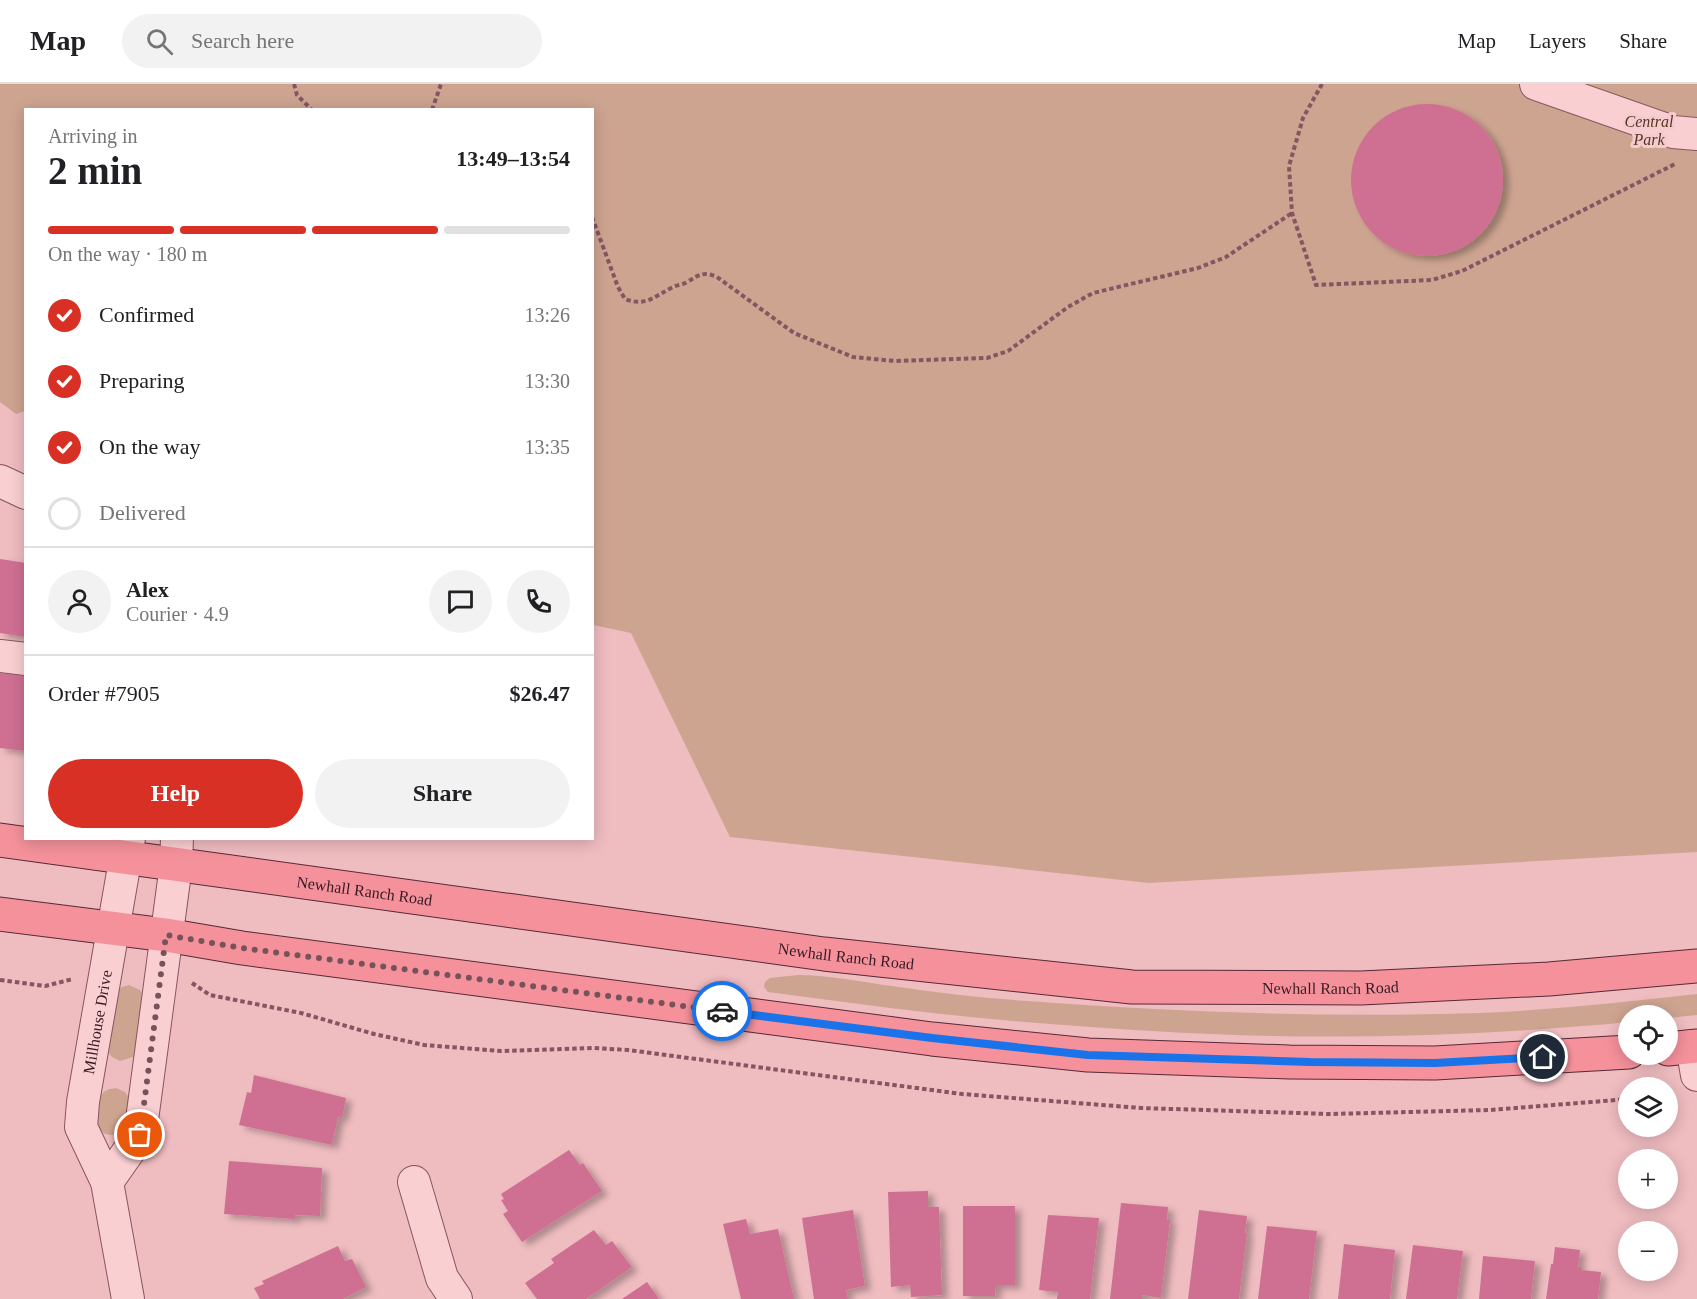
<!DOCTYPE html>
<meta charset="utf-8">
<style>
:root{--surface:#fff;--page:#f2f2f2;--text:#202124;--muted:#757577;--line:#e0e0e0;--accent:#d93025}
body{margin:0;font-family:"Times New Roman",serif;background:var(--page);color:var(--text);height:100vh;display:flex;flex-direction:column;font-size:22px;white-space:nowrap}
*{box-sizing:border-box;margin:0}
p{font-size:20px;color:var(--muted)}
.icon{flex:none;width:33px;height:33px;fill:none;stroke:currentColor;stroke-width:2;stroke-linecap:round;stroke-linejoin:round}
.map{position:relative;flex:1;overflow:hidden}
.side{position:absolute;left:24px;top:24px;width:570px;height:732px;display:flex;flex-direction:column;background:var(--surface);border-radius:0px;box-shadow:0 3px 15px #0003}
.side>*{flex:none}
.controls{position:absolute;left:1618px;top:921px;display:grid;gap:12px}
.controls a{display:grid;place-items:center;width:60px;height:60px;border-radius:50%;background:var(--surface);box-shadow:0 3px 15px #0003;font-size:30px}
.pin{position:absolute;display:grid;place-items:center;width:51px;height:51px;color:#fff;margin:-26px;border:3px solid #fff;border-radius:50%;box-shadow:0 2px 6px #0007}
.courier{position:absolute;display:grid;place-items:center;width:60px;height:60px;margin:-30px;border:4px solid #1a73e8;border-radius:50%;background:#fff;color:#222;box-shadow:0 2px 8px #0007}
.overview em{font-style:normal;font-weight:700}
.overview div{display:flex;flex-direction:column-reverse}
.overview{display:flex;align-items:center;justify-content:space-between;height:102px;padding:0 24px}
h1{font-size:39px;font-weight:700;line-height:45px}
.bar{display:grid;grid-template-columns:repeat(4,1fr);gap:9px 6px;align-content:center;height:72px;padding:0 24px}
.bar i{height:8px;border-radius:4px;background:var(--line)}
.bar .selected{background:var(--accent)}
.bar p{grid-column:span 4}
.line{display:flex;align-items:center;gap:15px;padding:0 24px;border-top:2px solid var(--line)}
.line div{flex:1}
.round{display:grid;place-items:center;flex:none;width:63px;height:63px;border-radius:32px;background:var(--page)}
ol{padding:0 24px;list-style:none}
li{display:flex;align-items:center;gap:18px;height:66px}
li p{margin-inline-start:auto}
li .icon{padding:6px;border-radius:50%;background:var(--accent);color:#fff;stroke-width:4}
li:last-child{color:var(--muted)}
li i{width:33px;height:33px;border:3px solid var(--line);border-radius:50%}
.action{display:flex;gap:12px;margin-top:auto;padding:12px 24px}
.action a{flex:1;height:69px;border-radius:36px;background:var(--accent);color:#fff;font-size:24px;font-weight:700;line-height:69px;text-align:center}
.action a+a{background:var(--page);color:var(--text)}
header{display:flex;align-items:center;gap:36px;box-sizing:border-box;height:84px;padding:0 30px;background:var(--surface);border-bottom:2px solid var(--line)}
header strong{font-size:28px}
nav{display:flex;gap:33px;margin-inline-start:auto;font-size:21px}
.search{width:420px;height:54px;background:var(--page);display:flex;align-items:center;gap:15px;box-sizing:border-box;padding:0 21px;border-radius:33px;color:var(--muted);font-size:22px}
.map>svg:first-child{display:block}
.green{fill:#cda490}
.building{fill:#cf7093;filter:url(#shadow)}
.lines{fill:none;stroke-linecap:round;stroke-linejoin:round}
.minor-casing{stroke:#875562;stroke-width:34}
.major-casing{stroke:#542a37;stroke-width:35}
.path{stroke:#875562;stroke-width:4;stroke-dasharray:4.5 3;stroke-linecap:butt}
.minor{stroke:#facfd2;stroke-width:32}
.major{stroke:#f5919b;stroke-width:33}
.done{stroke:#76535a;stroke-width:6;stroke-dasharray:0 10.8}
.route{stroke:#1a73e8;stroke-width:8}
.labels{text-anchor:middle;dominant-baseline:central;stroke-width:6;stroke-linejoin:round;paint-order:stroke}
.park-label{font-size:16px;font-style:italic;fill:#523820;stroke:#f6cbcf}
.street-label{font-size:16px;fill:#351a23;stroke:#f6cbcf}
</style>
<header>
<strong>Map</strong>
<div class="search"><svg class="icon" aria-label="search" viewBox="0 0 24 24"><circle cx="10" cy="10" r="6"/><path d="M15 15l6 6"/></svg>Search here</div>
<nav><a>Map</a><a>Layers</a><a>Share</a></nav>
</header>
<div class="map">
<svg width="1697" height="1215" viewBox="0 0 1697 1215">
<defs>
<filter id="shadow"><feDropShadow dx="6" dy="4" stdDeviation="3" flood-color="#0004"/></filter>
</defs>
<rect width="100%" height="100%" fill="#efbcc0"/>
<!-- green -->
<g class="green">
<polygon points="0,0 1697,0 1697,768 1149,799 730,753 631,549 593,541 592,26 26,26 25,327 16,330 0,318"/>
<path d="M798,891C829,891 861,898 892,902C937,909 982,914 1027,917C1178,928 1329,934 1480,929C1553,926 1625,918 1697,910V931L1668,934V932H1629V938C1473,953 1309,957 1152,947C1065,942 977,935 890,924C849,919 809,913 768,908L764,903L765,898L770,894Z"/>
<polygon points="129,901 140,906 145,913 139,965 133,973 120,977 112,973 105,964 119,904"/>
<path d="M116,1004L125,1008L131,1016L125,1046C121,1048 115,1051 111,1051C90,1051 93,1012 107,1006C110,1004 113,1005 116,1004Z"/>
</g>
<!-- building -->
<g class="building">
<circle cx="1427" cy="96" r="76"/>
<polygon points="0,475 26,479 26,553 0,549"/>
<polygon points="0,589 26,592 26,667 0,664"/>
<polygon points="254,991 346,1014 342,1034 338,1033 332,1061 239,1041 247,1008 251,1009"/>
<polygon points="569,1066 580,1081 583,1079 602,1107 522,1158 503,1130 508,1127 501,1116 504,1115 501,1110"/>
<polygon points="229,1077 322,1084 320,1132 295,1131 295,1135 224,1130"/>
<polygon points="928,1107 928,1123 939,1123 942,1211 911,1213 910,1201 891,1203 888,1108"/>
<polygon points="1121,1119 1168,1123 1167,1136 1170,1136 1161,1214 1142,1211 1142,1215 1110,1215"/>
<polygon points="963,1122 1015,1122 1015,1201 996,1201 995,1212 963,1212"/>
<polygon points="853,1126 865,1202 846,1206 848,1215 814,1215 802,1134"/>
<polygon points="1199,1126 1247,1132 1245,1149 1247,1149 1239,1215 1188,1215"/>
<polygon points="1048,1131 1099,1134 1090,1215 1057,1215 1058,1208 1039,1206"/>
<polygon points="746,1135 750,1150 778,1145 794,1215 741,1215 723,1140"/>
<polygon points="1267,1142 1317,1147 1309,1215 1258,1215"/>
<polygon points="594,1146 606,1161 612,1157 632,1183 586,1215 537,1215 525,1199 554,1179 551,1175"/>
<polygon points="1344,1160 1395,1166 1390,1215 1338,1215"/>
<polygon points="1413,1161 1463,1167 1457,1215 1406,1215"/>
<polygon points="338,1162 345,1177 352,1175 366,1203 343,1215 260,1215 254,1204 264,1200 262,1197"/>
<polygon points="1555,1163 1580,1166 1578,1183 1581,1183 1581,1186 1601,1188 1598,1215 1546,1215 1551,1180 1553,1180"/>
<polygon points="1483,1172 1535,1177 1531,1215 1479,1215"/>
<polygon points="647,1198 659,1215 622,1215"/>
</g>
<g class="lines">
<defs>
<g id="minor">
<polyline points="1536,0 1673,48 1697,50"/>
<polyline points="0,397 26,409"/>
<polyline points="0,572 26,575"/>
<polyline points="1692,962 1697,991"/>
<polyline points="107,1098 140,1051 176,781 177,754"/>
<polyline points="414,1098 442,1194 456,1215"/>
<path id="s1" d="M128,1215L107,1098L81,1043L83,1018L129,754"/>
</g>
<g id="major">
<path id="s2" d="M0,756L824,870L1132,903L1361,904L1549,895L1697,882"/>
<polyline points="0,830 166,851 242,864 932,955 1088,971 1289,978 1435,979 1629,968"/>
<polyline points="1668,965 1697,962"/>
</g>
</defs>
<!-- minor casing -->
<use href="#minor" class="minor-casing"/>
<!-- major casing -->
<use href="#major" class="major-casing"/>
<!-- path -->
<g class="path">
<polyline points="294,0 297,11 312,26"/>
<polyline points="1322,0 1303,34 1289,82 1292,129 1316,201 1432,196 1462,187 1675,80"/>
<polyline points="432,26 441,0"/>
<path d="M592,133L618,203L625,215C646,223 655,212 673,203C677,201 682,201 687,198C699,191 703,187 717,193L794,249L853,273L895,277L987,274L1008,267L1068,223L1093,209L1198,184L1226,173L1292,129"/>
<polyline points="0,896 45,902 73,895"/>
<polyline points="192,899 210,911 301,929 374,950 424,961 501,967 594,964 628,966 962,1010 1141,1024 1329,1030 1490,1026 1629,1015"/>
</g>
<!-- minor -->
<use href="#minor" class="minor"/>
<!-- major -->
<use href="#major" class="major"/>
</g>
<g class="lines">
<!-- done -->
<polyline class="done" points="140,1051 166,851 242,864 722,927"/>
<!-- route -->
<polyline class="route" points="722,927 932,954 1088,971 1310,978 1435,979 1543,973"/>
</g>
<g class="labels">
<!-- park labels -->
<g class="park-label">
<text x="1649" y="37">Central<tspan x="1649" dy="18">Park</tspan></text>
</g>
<!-- street labels -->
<g class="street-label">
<text stroke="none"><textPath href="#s2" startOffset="368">Newhall Ranch Road</textPath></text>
<text stroke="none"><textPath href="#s2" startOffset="854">Newhall Ranch Road</textPath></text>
<text stroke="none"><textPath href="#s2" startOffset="1340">Newhall Ranch Road</textPath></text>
<text stroke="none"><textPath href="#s1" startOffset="286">Millhouse Drive</textPath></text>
</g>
</g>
</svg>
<div class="controls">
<a><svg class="icon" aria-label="locate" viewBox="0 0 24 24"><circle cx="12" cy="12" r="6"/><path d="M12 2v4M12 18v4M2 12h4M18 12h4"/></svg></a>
<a><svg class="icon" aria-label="layers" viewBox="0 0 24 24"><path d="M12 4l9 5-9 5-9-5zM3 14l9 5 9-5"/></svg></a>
<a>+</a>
<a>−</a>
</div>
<div class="pin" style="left:140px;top:1051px;background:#ea580c"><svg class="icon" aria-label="bag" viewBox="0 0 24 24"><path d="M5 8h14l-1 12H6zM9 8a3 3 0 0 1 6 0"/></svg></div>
<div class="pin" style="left:1543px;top:973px;background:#1f2937"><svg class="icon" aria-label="home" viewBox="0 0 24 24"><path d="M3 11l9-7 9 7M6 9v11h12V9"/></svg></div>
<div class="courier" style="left:722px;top:927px"><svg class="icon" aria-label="car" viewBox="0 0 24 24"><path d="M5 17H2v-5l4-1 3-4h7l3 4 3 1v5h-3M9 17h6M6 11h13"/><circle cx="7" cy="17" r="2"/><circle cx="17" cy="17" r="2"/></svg></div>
<section class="side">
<div class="overview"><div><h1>2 min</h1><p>Arriving in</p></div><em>13:49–13:54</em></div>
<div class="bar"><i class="selected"></i><i class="selected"></i><i class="selected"></i><i></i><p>On the way · 180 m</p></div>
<ol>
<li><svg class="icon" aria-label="check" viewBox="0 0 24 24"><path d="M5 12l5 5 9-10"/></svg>Confirmed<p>13:26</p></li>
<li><svg class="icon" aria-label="check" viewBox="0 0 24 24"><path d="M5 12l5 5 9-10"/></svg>Preparing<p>13:30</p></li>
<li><svg class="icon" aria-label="check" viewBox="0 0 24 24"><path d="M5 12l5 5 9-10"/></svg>On the way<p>13:35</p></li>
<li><i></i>Delivered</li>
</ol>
<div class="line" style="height:108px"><a class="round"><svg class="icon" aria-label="person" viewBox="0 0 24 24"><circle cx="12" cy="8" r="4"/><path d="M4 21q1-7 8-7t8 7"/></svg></a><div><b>Alex</b><p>Courier · 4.9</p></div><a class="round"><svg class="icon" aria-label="chat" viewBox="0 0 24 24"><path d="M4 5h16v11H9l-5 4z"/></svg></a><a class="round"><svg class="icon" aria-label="phone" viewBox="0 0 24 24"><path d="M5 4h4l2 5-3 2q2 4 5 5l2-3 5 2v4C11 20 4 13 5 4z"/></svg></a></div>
<div class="line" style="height:78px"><div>Order #7905</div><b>$26.47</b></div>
<div class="action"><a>Help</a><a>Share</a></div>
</section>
</div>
